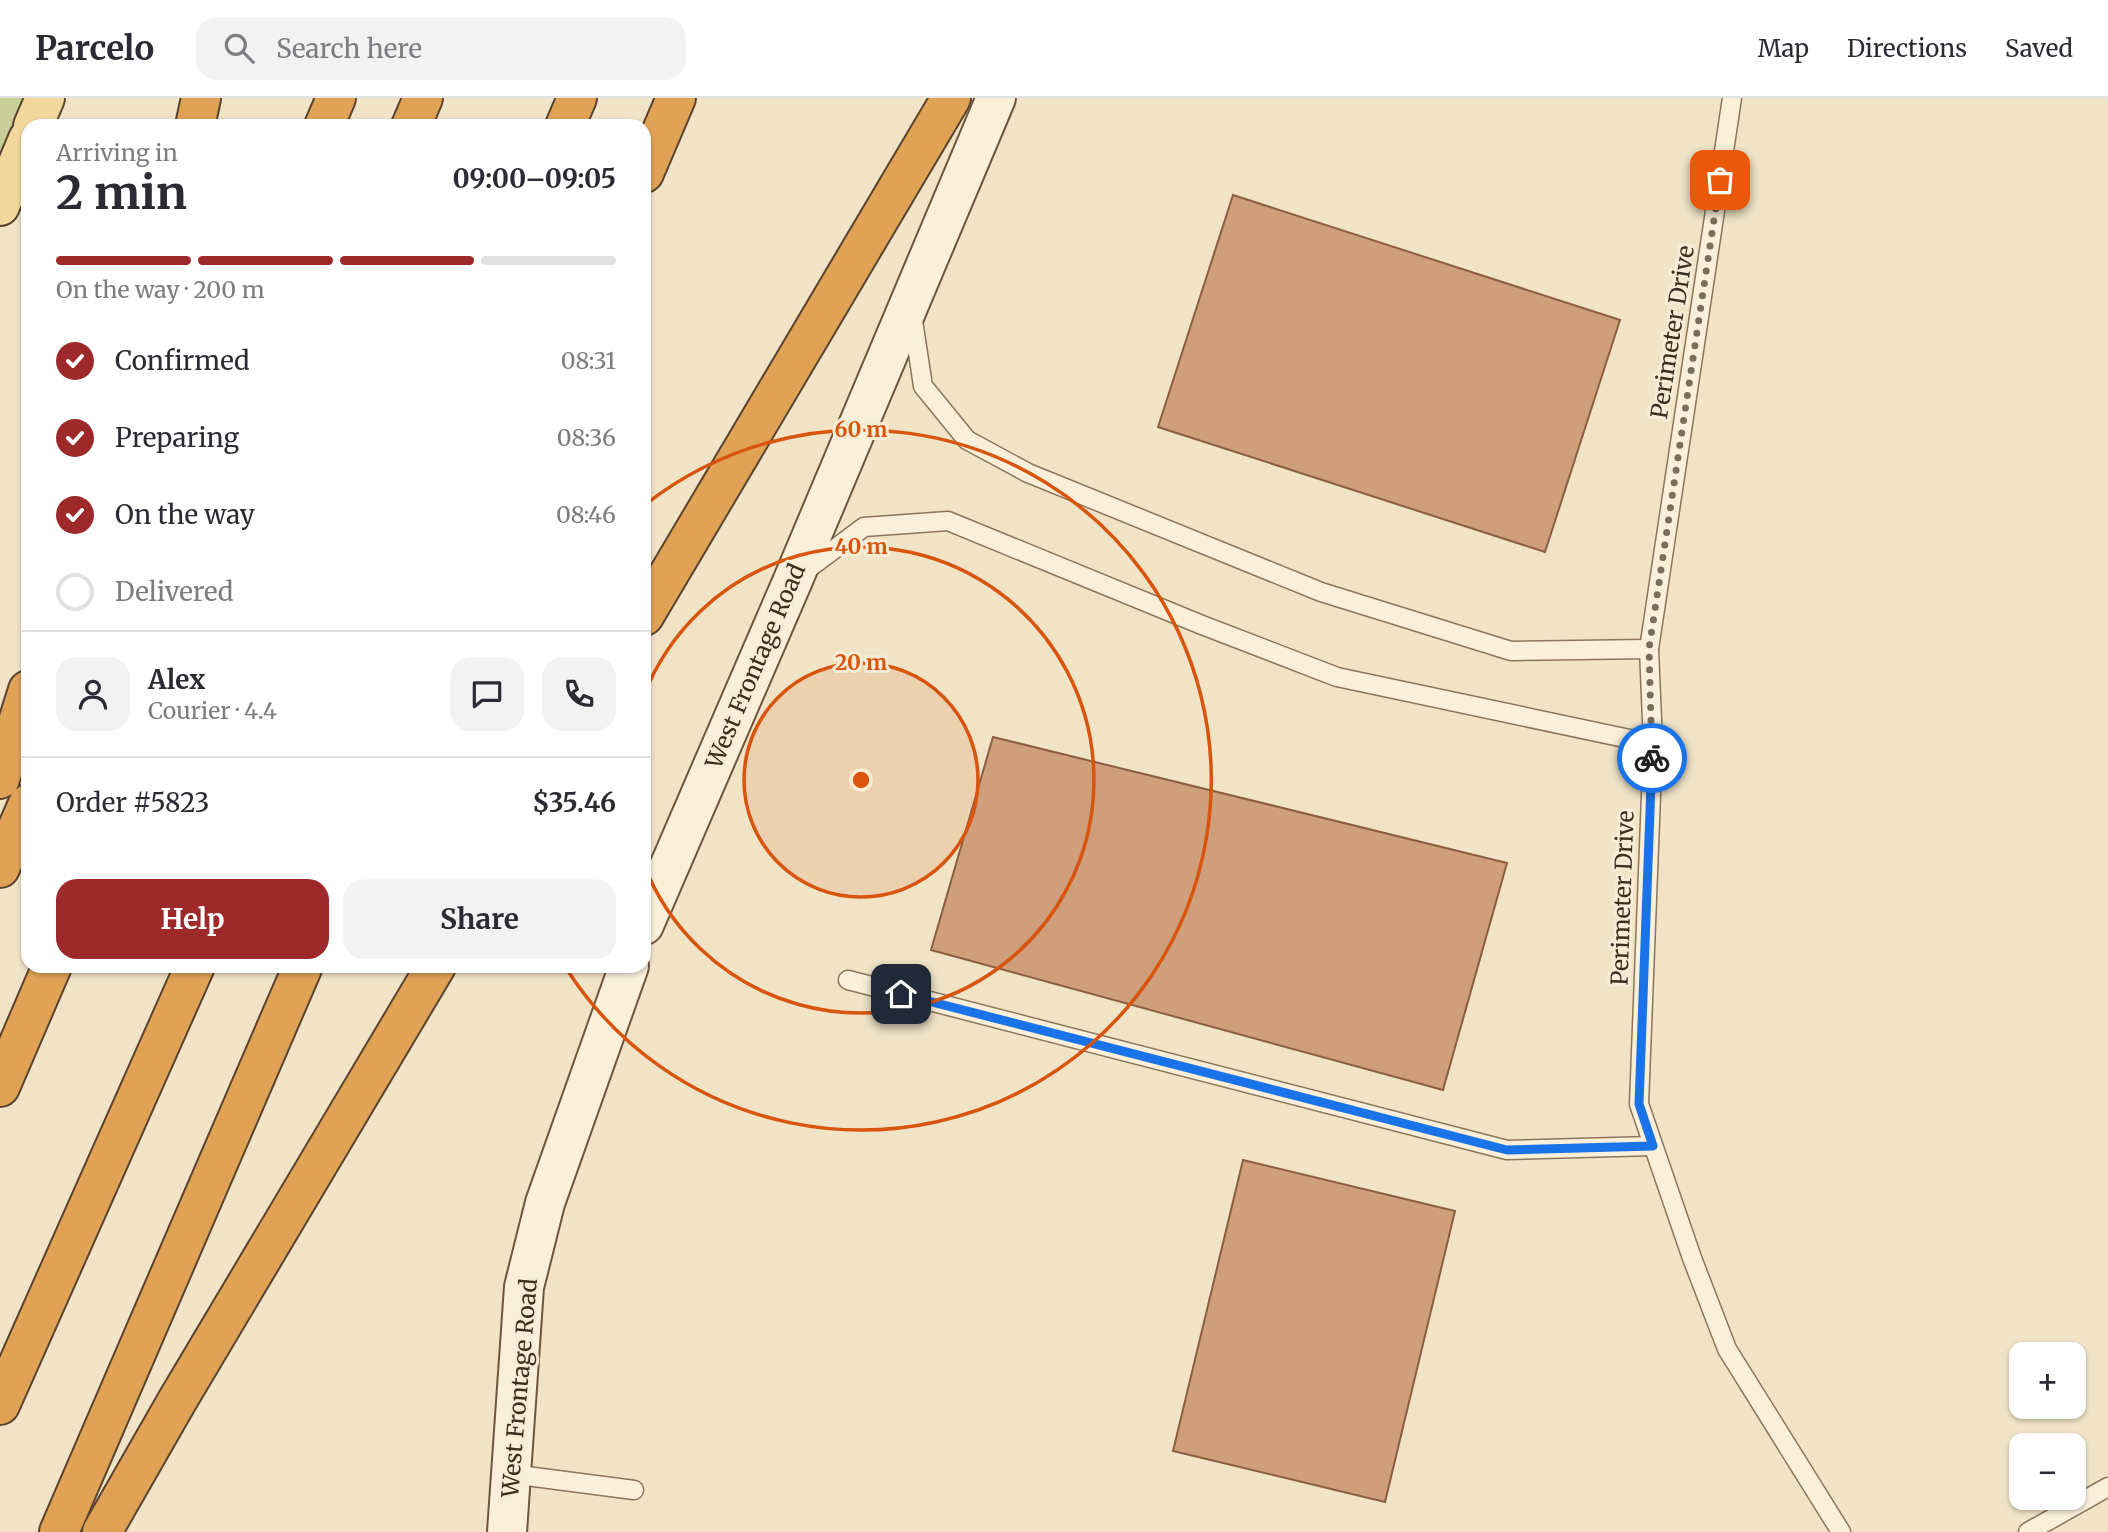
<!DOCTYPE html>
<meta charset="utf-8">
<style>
:root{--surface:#fff;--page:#f2f2f3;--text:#2b2b33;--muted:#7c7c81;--line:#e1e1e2;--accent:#9d292a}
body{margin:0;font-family:Merriweather,serif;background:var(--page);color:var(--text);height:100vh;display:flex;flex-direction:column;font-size:26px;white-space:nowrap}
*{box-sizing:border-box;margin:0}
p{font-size:23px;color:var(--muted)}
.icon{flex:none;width:38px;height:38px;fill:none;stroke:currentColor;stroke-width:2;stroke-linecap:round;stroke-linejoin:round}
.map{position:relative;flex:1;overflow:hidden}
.side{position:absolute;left:21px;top:21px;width:630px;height:854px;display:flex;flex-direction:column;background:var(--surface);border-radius:21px;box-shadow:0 2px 5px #0004}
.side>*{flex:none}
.tools{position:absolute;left:2009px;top:1244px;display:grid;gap:14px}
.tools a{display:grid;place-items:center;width:77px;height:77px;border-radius:14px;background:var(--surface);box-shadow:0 2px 5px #0004;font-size:35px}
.pin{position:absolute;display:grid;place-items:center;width:60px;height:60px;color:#fff;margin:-30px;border-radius:14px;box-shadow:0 4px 10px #0006}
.courier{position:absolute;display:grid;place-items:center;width:70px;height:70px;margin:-35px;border:5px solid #1a73e8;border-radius:50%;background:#fff;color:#222;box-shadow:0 2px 9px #0007}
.headline em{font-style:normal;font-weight:700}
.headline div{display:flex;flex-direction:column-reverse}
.headline{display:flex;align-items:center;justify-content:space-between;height:119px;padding:0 35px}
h1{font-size:46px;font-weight:700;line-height:52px}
.bar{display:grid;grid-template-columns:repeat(4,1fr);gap:10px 7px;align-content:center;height:84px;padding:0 35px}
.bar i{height:9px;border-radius:5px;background:var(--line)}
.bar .current{background:var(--accent)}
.bar p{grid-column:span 4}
.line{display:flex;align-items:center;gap:18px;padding:0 35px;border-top:2px solid var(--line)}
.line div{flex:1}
.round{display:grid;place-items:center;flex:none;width:74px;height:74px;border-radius:21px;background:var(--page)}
ol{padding:0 35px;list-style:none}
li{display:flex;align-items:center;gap:21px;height:77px}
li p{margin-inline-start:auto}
li .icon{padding:7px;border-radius:50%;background:var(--accent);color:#fff;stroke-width:4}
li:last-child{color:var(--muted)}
li i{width:38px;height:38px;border:4px solid var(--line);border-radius:50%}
.action{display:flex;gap:14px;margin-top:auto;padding:14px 35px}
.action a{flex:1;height:80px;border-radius:21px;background:var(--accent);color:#fff;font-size:28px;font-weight:700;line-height:80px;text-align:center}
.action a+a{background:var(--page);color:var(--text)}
header{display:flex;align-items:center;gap:42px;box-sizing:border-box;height:98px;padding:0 35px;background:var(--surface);border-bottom:2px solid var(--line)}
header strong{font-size:33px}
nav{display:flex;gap:38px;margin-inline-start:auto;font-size:24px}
.search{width:490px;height:63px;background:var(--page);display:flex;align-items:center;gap:18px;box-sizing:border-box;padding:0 24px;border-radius:21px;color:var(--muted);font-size:26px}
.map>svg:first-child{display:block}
.green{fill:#c9cf99}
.building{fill:#cf9e7b;stroke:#8c5e40;stroke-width:2}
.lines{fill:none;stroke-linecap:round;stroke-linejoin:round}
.lane-casing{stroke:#8c755b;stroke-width:21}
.secondary-casing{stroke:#6e563e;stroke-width:42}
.primary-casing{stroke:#5a432f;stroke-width:42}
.highway-casing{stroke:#5a432f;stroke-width:42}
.lane{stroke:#faf0da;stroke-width:18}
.secondary{stroke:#faf0da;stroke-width:38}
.primary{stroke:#f3d89e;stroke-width:38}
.highway{stroke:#e0a356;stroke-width:38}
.done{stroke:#7b6d59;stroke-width:7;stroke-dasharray:0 12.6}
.route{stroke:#1a73e8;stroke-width:9}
.ring{fill:none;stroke:#d7550e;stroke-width:3.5}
.labels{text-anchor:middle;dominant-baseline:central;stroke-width:6;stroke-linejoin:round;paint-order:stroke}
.street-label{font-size:23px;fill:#3c2d1f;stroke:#f7edd6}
.centre{fill:#d7550e;stroke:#f7edd6;stroke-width:3.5}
.ring-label{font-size:21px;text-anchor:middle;font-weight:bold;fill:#d7550e;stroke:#f7edd6;stroke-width:6;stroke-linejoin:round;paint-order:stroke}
</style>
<header>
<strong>Parcelo</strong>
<div class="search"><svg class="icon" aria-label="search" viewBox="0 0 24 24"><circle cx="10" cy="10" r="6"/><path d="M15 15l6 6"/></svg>Search here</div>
<nav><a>Map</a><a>Directions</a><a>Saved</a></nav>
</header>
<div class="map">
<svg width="2108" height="1434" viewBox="0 0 2108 1434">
<rect width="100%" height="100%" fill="#f0e3c6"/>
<!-- green -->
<polygon class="green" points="0,0 46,0 0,110"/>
<!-- building -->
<g class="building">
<polygon points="1233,97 1620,222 1545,454 1158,329"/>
<polygon points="993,639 1507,765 1443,992 931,852"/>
<polygon points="1243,1062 1455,1113 1385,1404 1173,1353"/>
</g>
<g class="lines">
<defs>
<g id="lane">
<polyline points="1732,0 1649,551 1653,646 1639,1006 1692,1160 1727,1251 1841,1434"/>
<polyline points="912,216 923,288 967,342 1028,375 1321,494 1511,553 1649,551"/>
<polyline points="805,473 864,429 948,423 1202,527 1337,579 1653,646"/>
<polyline points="848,882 1507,1052 1653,1048"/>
<polyline points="511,1376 634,1392"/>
<polyline points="2028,1434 2108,1389"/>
</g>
<g id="secondary">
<polyline points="644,827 793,482 996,0"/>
<polyline points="507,1434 524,1189 545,1105 629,868"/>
</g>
<g id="primary">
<polyline points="33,28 45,0"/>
<polyline points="0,108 28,41"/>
</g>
<g id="highway">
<polyline points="195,28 201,0"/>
<polyline points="324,28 336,0"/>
<polyline points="411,28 423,0"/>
<polyline points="565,28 577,0"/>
<polyline points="644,75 676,0"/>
<polyline points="644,518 951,0"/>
<polyline points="0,681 28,592"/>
<polyline points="0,770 28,706"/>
<polyline points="0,989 52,868"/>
<polyline points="0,1307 195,868"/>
<polyline points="59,1434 303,868"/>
<polyline points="102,1434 177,1303 436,868"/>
</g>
</defs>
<!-- lane casing -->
<use href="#lane" class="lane-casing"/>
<!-- secondary casing -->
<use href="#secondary" class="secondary-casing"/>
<!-- primary casing -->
<use href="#primary" class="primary-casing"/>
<!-- highway casing -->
<use href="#highway" class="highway-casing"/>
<!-- lane -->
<use href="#lane" class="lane"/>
<!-- secondary -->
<use href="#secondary" class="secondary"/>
<!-- primary -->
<use href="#primary" class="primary"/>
<!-- highway -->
<use href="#highway" class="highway"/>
</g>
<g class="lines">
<!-- done -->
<polyline class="done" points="1652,660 1649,551 1720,82"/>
<!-- route -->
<polyline class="route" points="901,896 1507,1052 1653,1048 1639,1006 1652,660"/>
</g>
<!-- distance rings -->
<circle cx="861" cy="682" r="117" fill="#d7550e" fill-opacity=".12"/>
<g class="ring">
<circle cx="861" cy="682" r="117"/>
<path d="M644 597A233 233 0 1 1 644 767"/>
<path d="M646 406A350 350 0 1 1 566 870"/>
</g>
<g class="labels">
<!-- street labels -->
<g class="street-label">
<text transform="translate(1672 234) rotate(-81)">Perimeter Drive</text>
<text transform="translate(755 568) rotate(-67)">West Frontage Road</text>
<text transform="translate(1622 800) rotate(-88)">Perimeter Drive</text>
<text transform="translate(519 1290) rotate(-85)">West Frontage Road</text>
</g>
</g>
<circle cx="861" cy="682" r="10" class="centre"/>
<g class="ring-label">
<text x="861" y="339">60 m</text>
<text x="861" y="456">40 m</text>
<text x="861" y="572">20 m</text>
</g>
</svg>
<div class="tools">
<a>+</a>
<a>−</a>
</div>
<div class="pin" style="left:1720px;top:82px;background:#ea580c"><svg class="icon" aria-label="bag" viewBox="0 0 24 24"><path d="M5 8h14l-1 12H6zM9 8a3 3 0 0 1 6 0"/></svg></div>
<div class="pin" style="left:901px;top:896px;background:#1f2937"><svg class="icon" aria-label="home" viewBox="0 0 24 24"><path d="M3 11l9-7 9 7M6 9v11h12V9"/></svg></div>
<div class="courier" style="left:1652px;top:660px"><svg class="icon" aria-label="bike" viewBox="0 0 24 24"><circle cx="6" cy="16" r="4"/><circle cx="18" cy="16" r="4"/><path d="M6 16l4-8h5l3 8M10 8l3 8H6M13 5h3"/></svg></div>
<section class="side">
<div class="headline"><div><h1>2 min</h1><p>Arriving in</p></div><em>09:00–09:05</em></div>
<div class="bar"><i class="current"></i><i class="current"></i><i class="current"></i><i></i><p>On the way · 200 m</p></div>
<ol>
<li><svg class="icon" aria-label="check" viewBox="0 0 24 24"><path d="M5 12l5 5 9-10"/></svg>Confirmed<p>08:31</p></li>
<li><svg class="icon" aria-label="check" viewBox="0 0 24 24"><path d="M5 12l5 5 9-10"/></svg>Preparing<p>08:36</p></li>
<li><svg class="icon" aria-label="check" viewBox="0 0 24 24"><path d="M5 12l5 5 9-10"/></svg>On the way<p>08:46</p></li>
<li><i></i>Delivered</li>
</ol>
<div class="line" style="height:126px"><a class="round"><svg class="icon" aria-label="person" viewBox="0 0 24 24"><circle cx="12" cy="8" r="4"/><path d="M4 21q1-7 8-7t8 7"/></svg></a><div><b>Alex</b><p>Courier · 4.4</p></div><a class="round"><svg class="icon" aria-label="chat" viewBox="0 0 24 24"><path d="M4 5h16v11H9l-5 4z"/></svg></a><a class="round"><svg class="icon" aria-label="phone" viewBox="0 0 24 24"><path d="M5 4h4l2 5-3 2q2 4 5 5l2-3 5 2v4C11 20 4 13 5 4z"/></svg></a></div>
<div class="line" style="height:91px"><div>Order #5823</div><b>$35.46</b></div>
<div class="action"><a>Help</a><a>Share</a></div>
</section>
</div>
